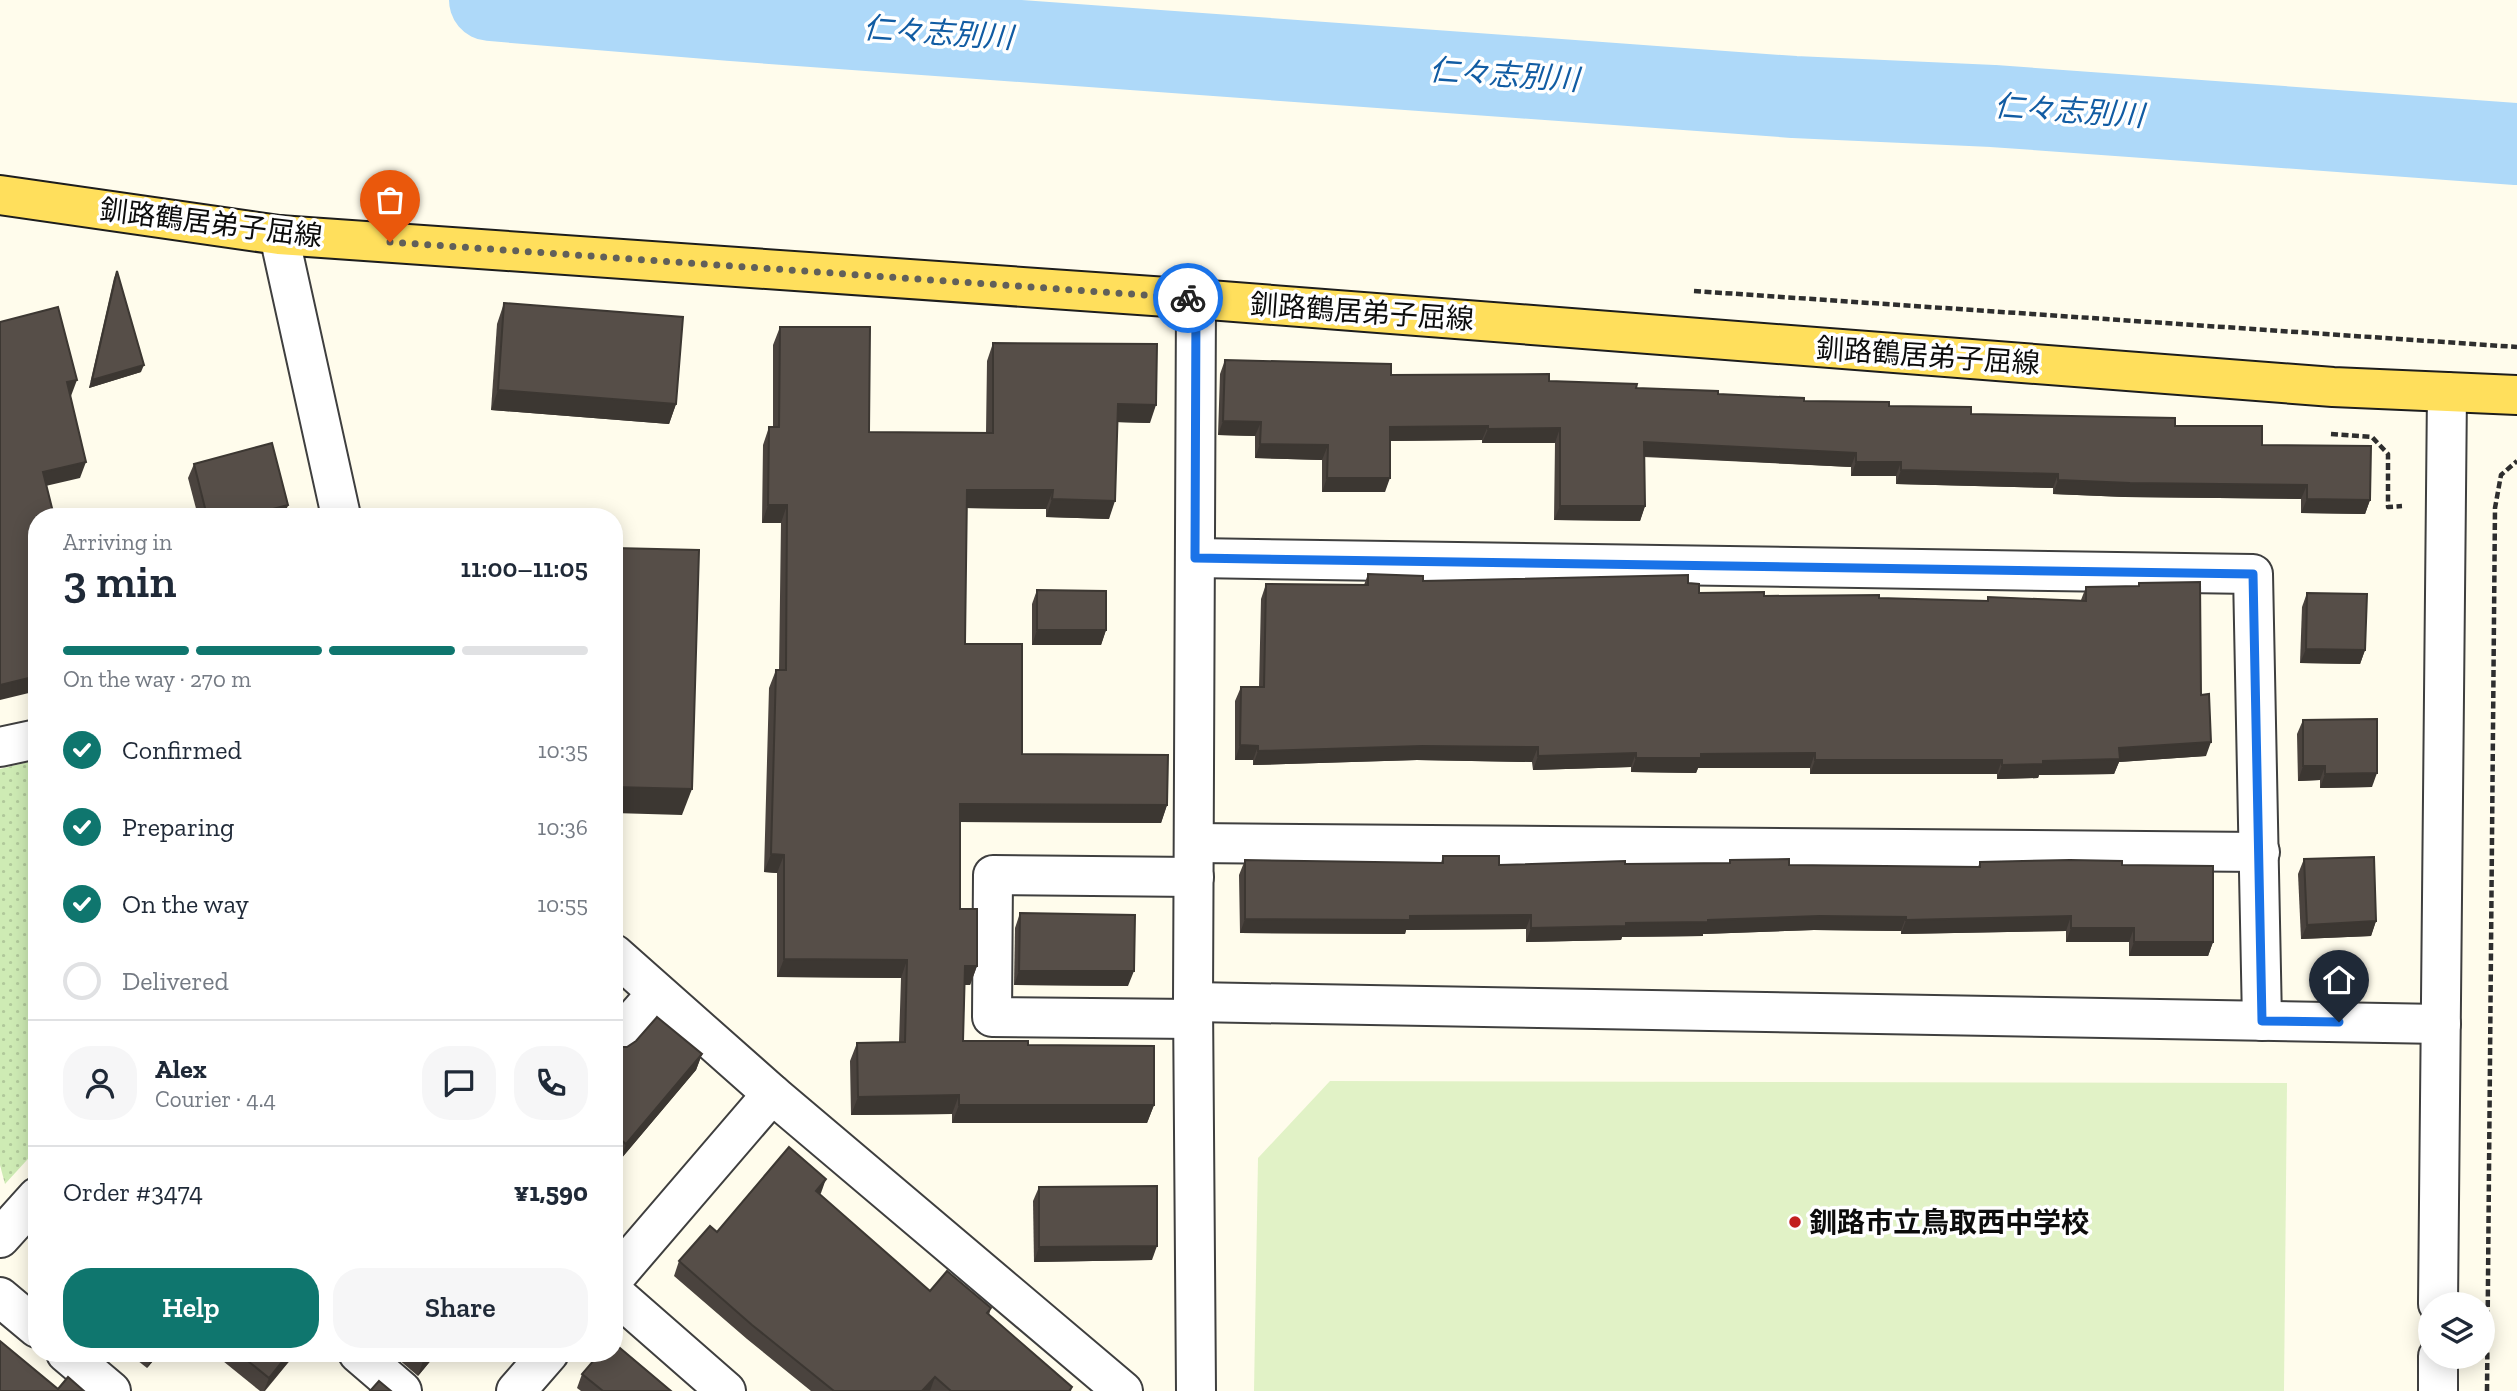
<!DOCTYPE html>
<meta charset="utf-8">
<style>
:root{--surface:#fff;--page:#f6f6f7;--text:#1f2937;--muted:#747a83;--line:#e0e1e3;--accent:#0f766e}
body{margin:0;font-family:"Zilla Slab","Noto Sans JP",serif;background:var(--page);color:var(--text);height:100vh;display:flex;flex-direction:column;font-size:26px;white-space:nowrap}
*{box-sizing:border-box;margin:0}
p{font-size:23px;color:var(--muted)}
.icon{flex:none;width:38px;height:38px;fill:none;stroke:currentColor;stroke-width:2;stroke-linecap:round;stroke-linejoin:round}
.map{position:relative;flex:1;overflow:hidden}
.side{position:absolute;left:28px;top:508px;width:595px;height:854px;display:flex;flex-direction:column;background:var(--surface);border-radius:28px;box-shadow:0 4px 18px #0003}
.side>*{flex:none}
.buttons{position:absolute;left:2418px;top:1292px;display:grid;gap:14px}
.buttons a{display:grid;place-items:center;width:77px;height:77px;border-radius:50%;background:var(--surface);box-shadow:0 4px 18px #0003;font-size:35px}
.pin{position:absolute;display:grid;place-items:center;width:60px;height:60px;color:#fff;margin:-72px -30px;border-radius:50% 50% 50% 0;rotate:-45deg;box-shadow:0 0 7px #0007}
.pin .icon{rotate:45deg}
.courier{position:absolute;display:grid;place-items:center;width:70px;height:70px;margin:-35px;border:5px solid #1a73e8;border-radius:50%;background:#fff;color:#222;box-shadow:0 2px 9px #0007}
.head em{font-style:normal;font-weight:600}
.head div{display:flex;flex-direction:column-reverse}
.head{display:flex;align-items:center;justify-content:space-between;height:119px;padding:0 35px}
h1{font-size:46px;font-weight:600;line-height:52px}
.bar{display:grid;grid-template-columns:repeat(4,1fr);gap:10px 7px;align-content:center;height:84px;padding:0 35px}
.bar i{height:9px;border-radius:5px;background:var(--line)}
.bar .selected{background:var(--accent)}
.bar p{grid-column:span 4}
.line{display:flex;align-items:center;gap:18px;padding:0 35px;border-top:2px solid var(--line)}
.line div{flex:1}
.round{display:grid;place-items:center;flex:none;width:74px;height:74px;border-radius:28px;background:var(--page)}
ol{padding:0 35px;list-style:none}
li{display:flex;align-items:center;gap:21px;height:77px}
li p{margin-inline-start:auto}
li .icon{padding:7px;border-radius:50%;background:var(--accent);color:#fff;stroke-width:4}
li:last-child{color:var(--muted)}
li i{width:38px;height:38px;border:4px solid var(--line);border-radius:50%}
.primary-button{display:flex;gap:14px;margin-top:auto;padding:14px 35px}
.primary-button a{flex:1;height:80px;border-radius:28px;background:var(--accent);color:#fff;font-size:28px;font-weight:600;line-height:80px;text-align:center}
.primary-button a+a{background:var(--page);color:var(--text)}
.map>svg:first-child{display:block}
.park{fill:url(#park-dots)}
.pitch{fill:#e1f2c6}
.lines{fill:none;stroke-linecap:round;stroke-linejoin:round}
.river{stroke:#aed9f9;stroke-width:82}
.minor-casing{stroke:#3f3f3f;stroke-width:42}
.major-casing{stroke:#1d1d1d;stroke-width:42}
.path{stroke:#2e2e2e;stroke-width:4.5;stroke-dasharray:7 3.5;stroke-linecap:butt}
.minor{stroke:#fff;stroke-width:38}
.major{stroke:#ffdf5c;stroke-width:38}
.wall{fill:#4a433e}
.shaded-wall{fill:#3c3732}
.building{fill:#564e48;stroke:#3c3732;stroke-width:2}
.done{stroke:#61605a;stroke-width:7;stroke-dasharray:0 12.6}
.route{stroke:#1a73e8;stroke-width:9}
.poi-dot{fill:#c21f1f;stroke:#fff;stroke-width:2.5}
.labels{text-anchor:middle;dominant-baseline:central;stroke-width:7;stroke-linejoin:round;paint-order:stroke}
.street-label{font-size:28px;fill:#0c0c0c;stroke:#fff}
.poi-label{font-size:28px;font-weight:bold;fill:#0c0c0c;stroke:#fff;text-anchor:start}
.water-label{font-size:30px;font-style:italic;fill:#115ca3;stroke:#fff}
</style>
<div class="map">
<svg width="2517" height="1391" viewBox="0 0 2517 1391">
<defs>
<pattern id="park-dots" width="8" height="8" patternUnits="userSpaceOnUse" patternTransform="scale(1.75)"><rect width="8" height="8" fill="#ceebb4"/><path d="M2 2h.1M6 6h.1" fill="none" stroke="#b0c89a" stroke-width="1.8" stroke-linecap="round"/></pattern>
</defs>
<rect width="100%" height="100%" fill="#fffcec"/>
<!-- park -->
<polygon class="park" points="37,760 37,1149 5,1184 0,1165 0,769"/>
<!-- pitch -->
<polygon class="pitch" points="1330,1081 2287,1083 2284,1391 1254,1391 1258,1158"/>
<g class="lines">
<!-- river -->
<polyline class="river" points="490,0 730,20 1794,97 1993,106 2517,144"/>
<defs>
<g id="minor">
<polyline points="279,235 341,516"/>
<polyline points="1196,299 1193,1002 1196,1391"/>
<polyline points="1195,558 2253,574 2262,1021"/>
<polyline points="0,747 37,739"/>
<polyline points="1194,843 2260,852"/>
<polyline points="614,954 772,1094 1123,1391"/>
<polyline points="1193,1002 2441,1024"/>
<polyline points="1193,1019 992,1017 993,875 1194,877"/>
<polyline points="614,1042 657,993"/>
<polyline points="0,1238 37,1197"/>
<polyline points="614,1278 772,1094"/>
<polyline points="614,1293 726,1391"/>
<polyline points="0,1297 37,1328"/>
<polyline points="2438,1304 2447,392"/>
<polyline points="66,1353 111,1391"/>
<polyline points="358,1353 402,1391"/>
<polyline points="516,1391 549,1353"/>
<polyline points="2438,1391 2438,1356"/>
</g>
<polyline id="major" points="0,195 279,235 1196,299 2333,387 2517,395"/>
</defs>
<!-- minor casing -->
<use href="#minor" class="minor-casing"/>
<!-- major casing -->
<use href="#major" class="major-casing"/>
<!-- path -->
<g class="path">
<polyline points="1694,291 2517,347"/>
<polyline points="2331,434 2372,437 2388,454 2388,507 2402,506"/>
<polyline points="2487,1391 2495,508 2501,475 2517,461"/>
</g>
<!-- minor -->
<use href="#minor" class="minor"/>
<!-- major -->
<use href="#major" class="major"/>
</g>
<!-- wall -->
<g class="wall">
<polygon points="117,271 141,372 89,388 114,278"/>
<polygon points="504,303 676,404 669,424 491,410 497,324"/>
<polygon points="780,327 869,432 986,433 987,361 993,343 1150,423 1118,422 1109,519 1046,517 1046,509 966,508 965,644 1022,754 1167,805 1161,823 960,822 960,909 977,966 970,985 965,985 963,1041 1028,1045 1154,1105 1147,1123 952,1123 952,1114 851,1115 850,1061 857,1043 899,1042 901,978 777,977 777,873 764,872 769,688 776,670 779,670 781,523 762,523 763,445 769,427 773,427 773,345"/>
<polygon points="1225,360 1391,375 1549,381 1804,401 1889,406 1971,414 2175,426 2262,445 2370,500 2365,514 2301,513 2301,499 2125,497 2053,494 2053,488 1896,484 1896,476 1851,476 1851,467 1644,457 1645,506 1640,521 1554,520 1555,443 1482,443 1482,440 1390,441 1385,492 1322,492 1322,460 1255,458 1255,436 1218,435 1220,374"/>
<polygon points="194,464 288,505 284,516 198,516 188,478"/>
<polygon points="1368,574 1423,581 1688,583 1699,593 1764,596 1987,601 1988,597 2081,600 2086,587 2138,586 2139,583 2201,695 2206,756 2119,762 2114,774 2039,775 2038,778 1997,779 1997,774 1810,774 1810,768 1698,768 1696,773 1631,772 1631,767 1533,770 1532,762 1417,760 1253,765 1253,760 1235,760 1235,701 1241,687 1259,687 1261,599 1266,584 1364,585"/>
<polygon points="1037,590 1106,630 1101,645 1032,645 1032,604"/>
<polygon points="2307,593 2365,650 2360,664 2300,663 2302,607"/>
<polygon points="2303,720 2372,787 2320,788 2320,780 2298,781 2297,734"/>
<polygon points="1443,856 1499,865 1625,864 1729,863 1730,860 1789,865 1978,867 1980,862 2122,865 2213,942 2208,956 2129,956 2129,942 2066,942 2066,931 1901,934 1901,931 1814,930 1703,934 1703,936 1622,937 1621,940 1526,942 1526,929 1406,930 1405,934 1240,933 1239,875 1245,860 1441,863"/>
<polygon points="2304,859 2376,921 2371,936 2301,939 2298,874"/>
<polygon points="1020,913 1128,986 1014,985 1015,928"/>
<polygon points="614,1047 702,1054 696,1070 620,1160 615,1156 614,1157"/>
<polygon points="1039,1187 1152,1260 1034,1262 1033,1201"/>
<polygon points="821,1193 819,1195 930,1291 991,1308 989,1315 1072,1387 1071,1391 811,1391 747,1339 674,1276 679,1261 717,1232"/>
<polygon points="128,1353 160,1353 147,1368"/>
<polygon points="220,1353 296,1353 265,1391 260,1391 218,1357"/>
<polygon points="391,1353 437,1353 418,1376"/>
<polygon points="582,1374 671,1391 581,1391 577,1388"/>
</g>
<!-- shaded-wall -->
<g class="shaded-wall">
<polygon points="144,365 141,372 89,388 92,380"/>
<polygon points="77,380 71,396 61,398 67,382"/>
<polygon points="498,390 676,404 669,424 491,410"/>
<polygon points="1118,404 1156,405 1150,423 1112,422"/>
<polygon points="1223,421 1261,422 1255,436 1218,435"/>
<polygon points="1488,426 1482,440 1385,441 1390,427"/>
<polygon points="1560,428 1555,443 1482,443 1488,429"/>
<polygon points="1644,442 1856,453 1851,467 1639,456"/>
<polygon points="1260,444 1328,445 1322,460 1255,458"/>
<polygon points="86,462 80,478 37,488 43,472"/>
<polygon points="1856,462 1901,462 1896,476 1851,476"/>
<polygon points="1901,470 2058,474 2053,488 1896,484"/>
<polygon points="1327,478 1390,478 1385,492 1322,492"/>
<polygon points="2058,480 2307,485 2301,499 2125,497 2053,494"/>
<polygon points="967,490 1053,490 1046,509 960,508"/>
<polygon points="1052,499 1115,501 1109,519 1046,517"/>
<polygon points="2307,499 2370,500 2365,514 2301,513"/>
<polygon points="288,505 284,516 246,516"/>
<polygon points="768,505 787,505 781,523 762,523"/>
<polygon points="1560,506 1645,506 1640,521 1554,520"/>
<polygon points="1037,630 1106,630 1101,645 1032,645"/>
<polygon points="2306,649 2365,650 2360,664 2300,663"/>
<polygon points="37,676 37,691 0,700 0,685"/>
<polygon points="2211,742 2206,756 2119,762 2114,774 2039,775 2038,778 1997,779 2002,765 2043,761 2119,748"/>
<polygon points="1240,745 1258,746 1253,760 1235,760"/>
<polygon points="1422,746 1538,747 1532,762 1417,760 1253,765 1258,751"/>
<polygon points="1636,753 1631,767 1533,770 1538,756"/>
<polygon points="1815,753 1810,768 1698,768 1696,773 1631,772 1636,758 1701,754"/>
<polygon points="1815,760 2002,760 1997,774 1810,774"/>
<polygon points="2303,766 2325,766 2320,780 2298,781"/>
<polygon points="2377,773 2372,787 2320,788 2325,774"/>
<polygon points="614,787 692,789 682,815 614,813"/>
<polygon points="960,804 1167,805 1161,823 954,822"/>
<polygon points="771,854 784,855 777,873 764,872"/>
<polygon points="1531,915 1526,929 1406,930 1405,934 1240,933 1245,919"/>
<polygon points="1819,916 1906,917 1901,931 1814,930 1703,934 1703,936 1622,937 1621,940 1526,942 1531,928 1626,923"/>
<polygon points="2071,916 2066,931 1901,934 1906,920"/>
<polygon points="2376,921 2371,936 2301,939 2307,925"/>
<polygon points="2071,928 2134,928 2129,942 2066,942"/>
<polygon points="2134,942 2213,942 2208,956 2129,956"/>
<polygon points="784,959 907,960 901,978 777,977"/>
<polygon points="965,966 977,966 970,985 959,985"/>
<polygon points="1019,971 1134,971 1128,986 1014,985"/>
<polygon points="623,989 618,1005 614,1009 614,999"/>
<polygon points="702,1054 696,1070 620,1160 626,1144"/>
<polygon points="959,1095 952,1114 851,1115 858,1097"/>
<polygon points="959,1105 1154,1105 1147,1123 952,1123"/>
<polygon points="621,1140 615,1156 614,1157 614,1149"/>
<polygon points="826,1179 821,1193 810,1206 816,1191"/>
<polygon points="1157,1246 1152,1260 1034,1262 1039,1247"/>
<polygon points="153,1353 160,1353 147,1368"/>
<polygon points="289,1353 296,1353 264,1391 269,1378"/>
<polygon points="430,1353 437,1353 418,1376 423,1361"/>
<polygon points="935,1377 930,1391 922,1391"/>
</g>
<!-- building -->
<g class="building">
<polygon points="117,271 144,365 92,380"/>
<polygon points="504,303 683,317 676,404 498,390"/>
<polygon points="58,307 77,380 67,382 86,462 43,472 54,516 37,516 37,676 0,685 0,322"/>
<polygon points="780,327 870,327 869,432 993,433 993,343 1157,344 1156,405 1118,404 1115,501 1052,499 1053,490 967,490 965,644 1022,644 1022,754 1168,755 1167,805 960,804 960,909 977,909 977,966 965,966 963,1041 1028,1041 1028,1045 1154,1046 1154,1105 959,1105 959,1095 858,1097 857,1043 905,1042 907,960 784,959 784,855 771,854 776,670 786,670 787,505 768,505 769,427 779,427"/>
<polygon points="1225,360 1391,364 1391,375 1549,374 1549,381 1637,384 1636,388 1718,391 1718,394 1804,398 1804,401 1889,402 1889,406 1971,407 1971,414 2175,418 2175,426 2262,426 2262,445 2371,446 2370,500 2307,499 2307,485 2130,483 2058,480 2058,474 1901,470 1901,462 1856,462 1856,453 1644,442 1645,506 1560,506 1560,428 1488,429 1488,426 1390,427 1390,478 1327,478 1328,445 1260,444 1261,422 1223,421"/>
<polygon points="272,443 288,505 246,516 207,516 194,464"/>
<polygon points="614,548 699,550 692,789 614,787"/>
<polygon points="1368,574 1423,576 1423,581 1688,575 1688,583 1699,584 1699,593 1764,592 1764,596 1879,595 1879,598 1988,601 1988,597 2086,601 2086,587 2139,586 2139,583 2200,582 2201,695 2209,694 2211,742 2119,748 2120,759 2043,761 2043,764 2002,765 2002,760 1815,760 1815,753 1701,754 1701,758 1636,758 1636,753 1538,756 1538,747 1422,746 1258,751 1258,746 1240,745 1241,687 1264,687 1266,584 1368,585"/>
<polygon points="1037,590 1106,591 1106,630 1037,630"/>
<polygon points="2307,593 2367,594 2365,650 2306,649"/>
<polygon points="2377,719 2377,773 2325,774 2325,766 2303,766 2303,720"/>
<polygon points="1443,856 1499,856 1499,865 1625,861 1625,864 1730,863 1730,860 1789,859 1789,865 1980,867 1980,862 2070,860 2122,861 2122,865 2213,866 2213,942 2134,942 2134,928 2071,928 2071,916 1906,920 1906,917 1819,916 1708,920 1708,922 1626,923 1626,926 1531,928 1531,915 1410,916 1410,920 1245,919 1245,860 1443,863"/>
<polygon points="2374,857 2376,921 2307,925 2304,859"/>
<polygon points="1020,913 1135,915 1134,971 1019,971"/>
<polygon points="614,979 617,981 616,983 623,989 614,999"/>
<polygon points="657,1017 702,1054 626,1144 621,1140 614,1149 614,1047 627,1047 636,1041"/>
<polygon points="789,1147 826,1179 816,1191 930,1291 947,1271 991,1308 987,1313 1072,1387 1069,1391 951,1391 935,1377 922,1391 834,1391 752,1325 679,1261 710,1226 717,1232"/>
<polygon points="1157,1186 1157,1246 1039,1247 1039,1187"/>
<polygon points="0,1341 58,1389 68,1377 84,1391 0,1391"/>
<polygon points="614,1343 671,1391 603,1391 582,1374 600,1353 614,1353"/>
<polygon points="238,1353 289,1353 269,1378"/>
<polygon points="414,1353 430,1353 423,1361"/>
<polygon points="379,1381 391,1391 370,1391"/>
</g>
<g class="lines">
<!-- done -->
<polyline class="done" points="390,242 1188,298"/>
<!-- route -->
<polyline class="route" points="1188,298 1196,299 1195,558 2253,574 2262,1021 2339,1022"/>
</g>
<!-- markers -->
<circle class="poi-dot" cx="1795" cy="1222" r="7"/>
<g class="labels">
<!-- street labels -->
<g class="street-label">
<text transform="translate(211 223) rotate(7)">釧路鶴居弟子屈線</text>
<text transform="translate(1362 312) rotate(4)">釧路鶴居弟子屈線</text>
<text transform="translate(1928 356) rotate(4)">釧路鶴居弟子屈線</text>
</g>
<!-- poi labels -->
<g class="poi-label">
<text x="1809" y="1222">釧路市立鳥取西中学校</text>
</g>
<!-- water labels -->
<g class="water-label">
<text transform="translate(938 33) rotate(4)">仁々志別川</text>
<text transform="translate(1504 75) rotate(4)">仁々志別川</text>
<text transform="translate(2069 111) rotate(4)">仁々志別川</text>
</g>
</g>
</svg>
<div class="buttons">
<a><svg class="icon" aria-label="layers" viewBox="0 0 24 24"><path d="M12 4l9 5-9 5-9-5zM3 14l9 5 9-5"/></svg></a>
</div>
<div class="pin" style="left:390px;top:242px;background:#ea580c"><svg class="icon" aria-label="bag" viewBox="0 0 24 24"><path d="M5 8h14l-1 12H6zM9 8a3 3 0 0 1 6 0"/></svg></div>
<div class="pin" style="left:2339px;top:1022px;background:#1f2937"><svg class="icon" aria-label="home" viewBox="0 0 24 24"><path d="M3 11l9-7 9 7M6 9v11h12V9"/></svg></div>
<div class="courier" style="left:1188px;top:298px"><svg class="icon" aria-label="bike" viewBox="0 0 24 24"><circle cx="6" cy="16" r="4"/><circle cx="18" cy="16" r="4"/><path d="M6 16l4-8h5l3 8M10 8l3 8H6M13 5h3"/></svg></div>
<section class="side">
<div class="head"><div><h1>3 min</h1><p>Arriving in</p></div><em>11:00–11:05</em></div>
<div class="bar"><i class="selected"></i><i class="selected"></i><i class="selected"></i><i></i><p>On the way · 270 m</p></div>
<ol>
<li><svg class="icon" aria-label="check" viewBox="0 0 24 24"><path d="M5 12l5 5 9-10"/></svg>Confirmed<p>10:35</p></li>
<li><svg class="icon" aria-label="check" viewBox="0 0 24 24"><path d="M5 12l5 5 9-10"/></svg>Preparing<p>10:36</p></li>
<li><svg class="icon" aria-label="check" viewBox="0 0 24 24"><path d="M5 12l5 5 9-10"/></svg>On the way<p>10:55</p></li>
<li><i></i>Delivered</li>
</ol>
<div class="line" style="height:126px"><a class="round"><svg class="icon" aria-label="person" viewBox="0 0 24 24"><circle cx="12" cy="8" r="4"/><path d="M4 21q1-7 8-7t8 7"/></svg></a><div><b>Alex</b><p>Courier · 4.4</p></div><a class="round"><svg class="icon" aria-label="chat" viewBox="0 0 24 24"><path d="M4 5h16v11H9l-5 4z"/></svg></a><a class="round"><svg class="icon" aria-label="phone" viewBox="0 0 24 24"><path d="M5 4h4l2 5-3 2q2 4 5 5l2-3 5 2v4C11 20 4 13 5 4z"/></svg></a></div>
<div class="line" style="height:91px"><div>Order #3474</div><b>¥1,590</b></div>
<div class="primary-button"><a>Help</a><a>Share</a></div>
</section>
</div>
